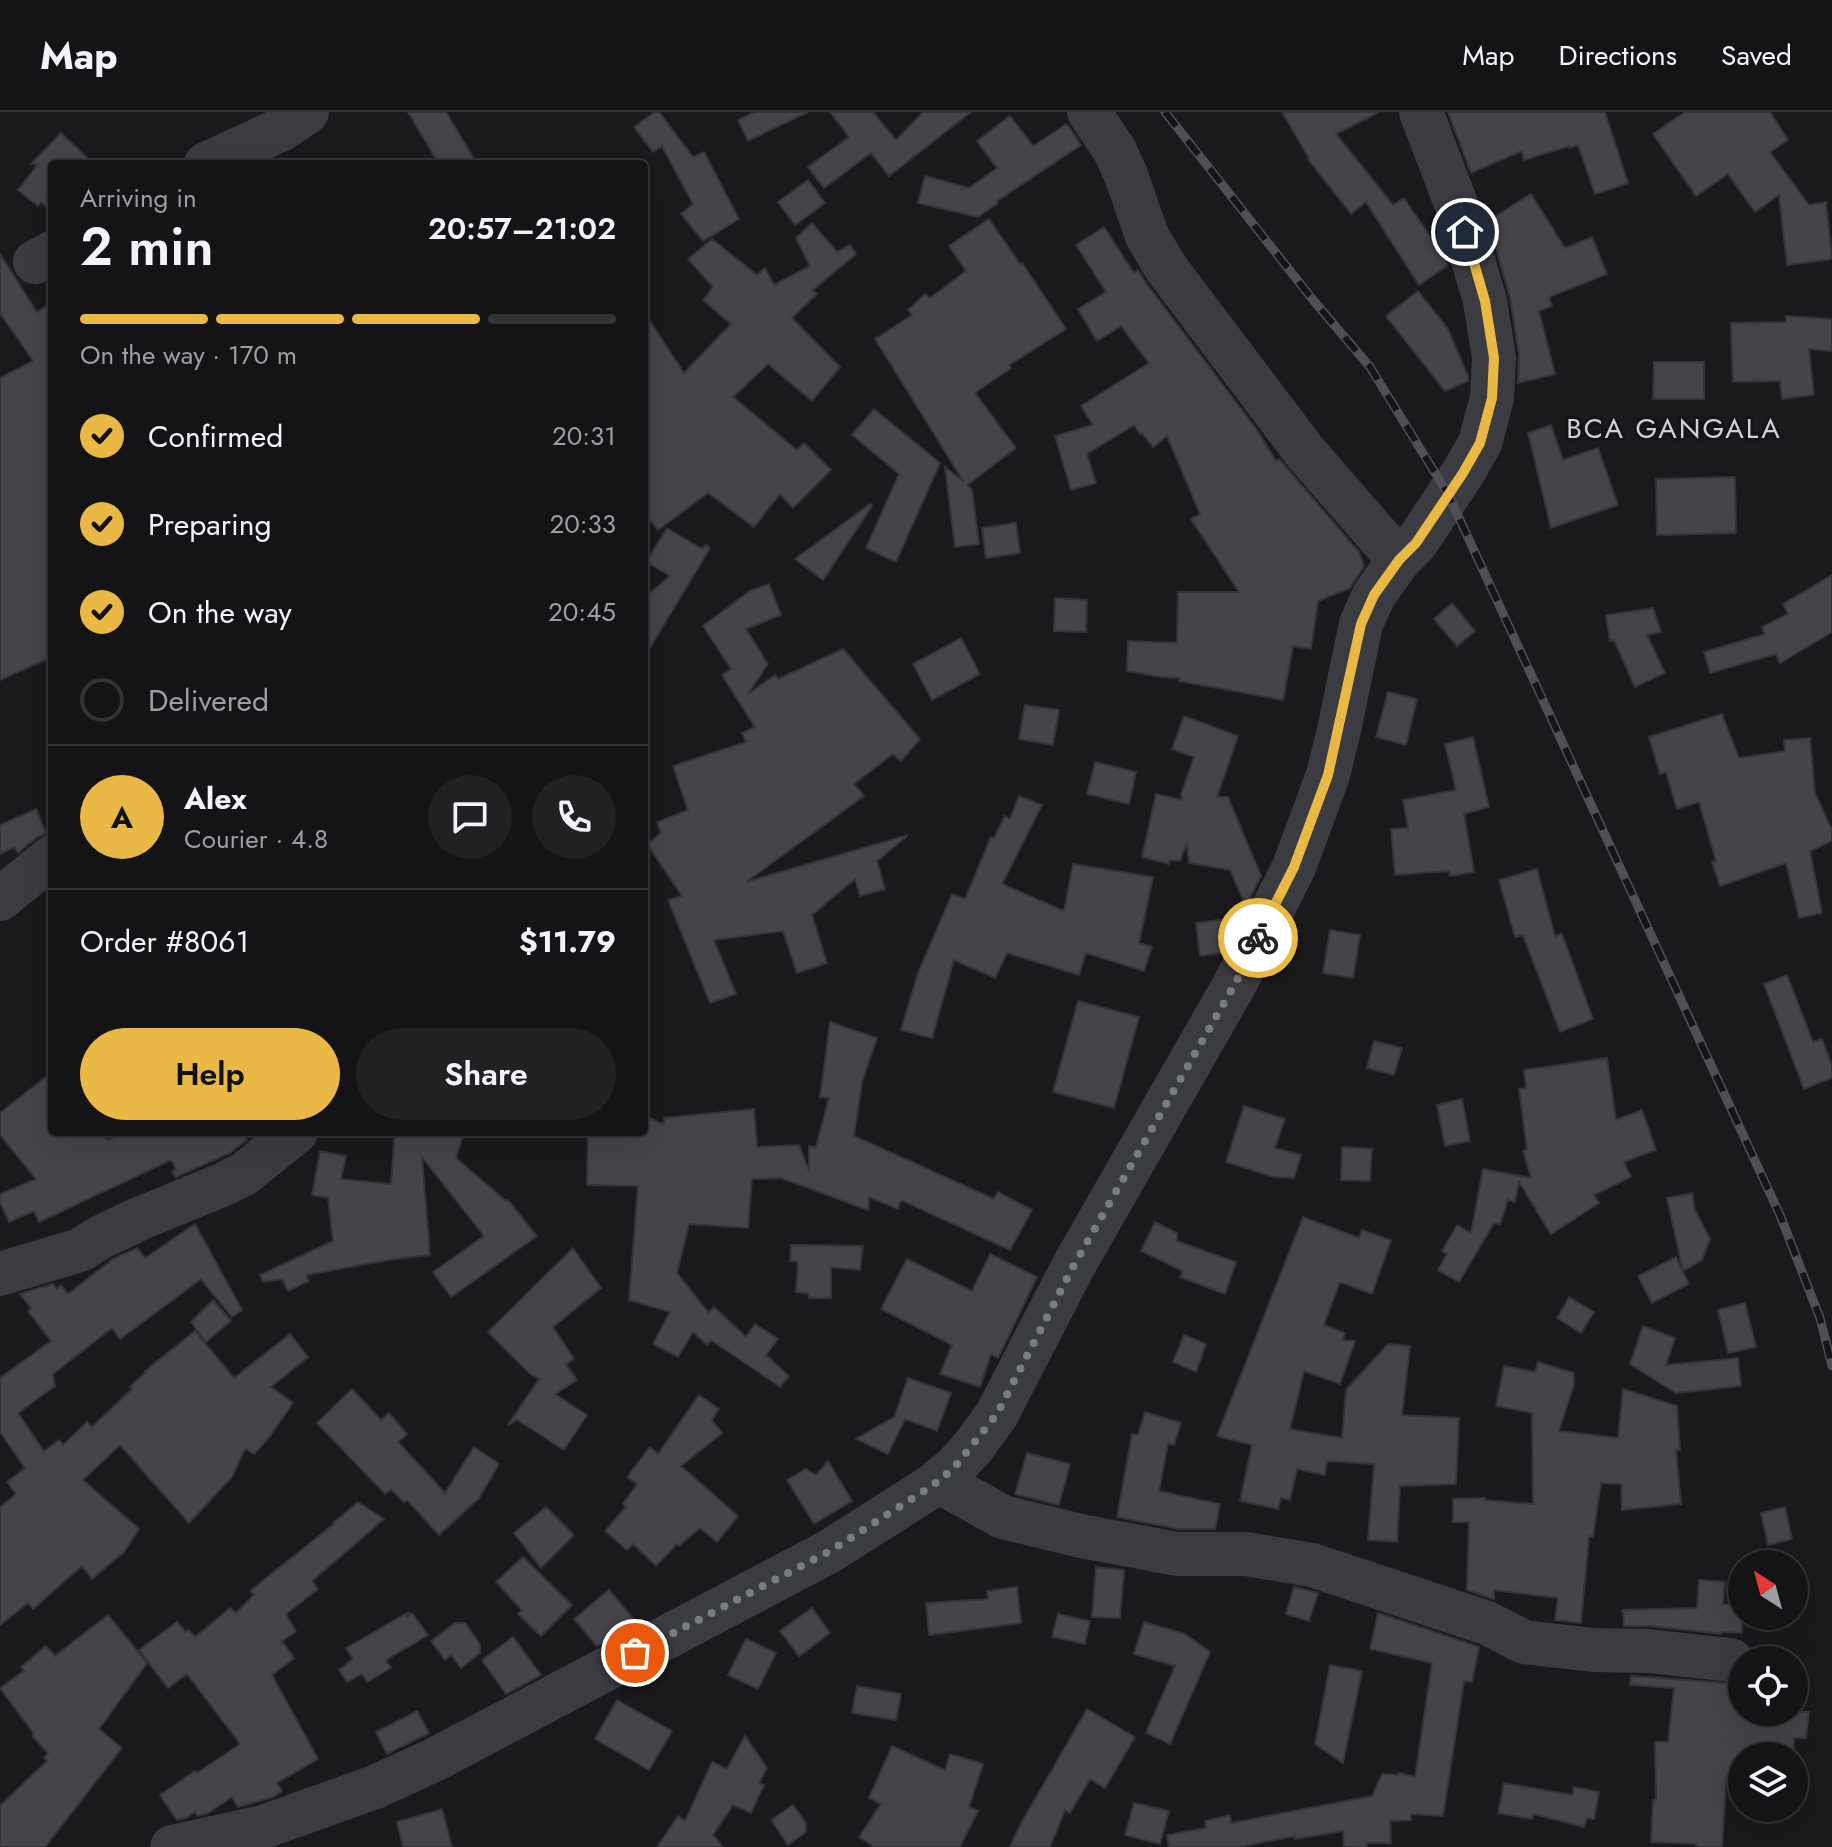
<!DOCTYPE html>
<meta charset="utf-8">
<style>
:root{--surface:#141416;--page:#212123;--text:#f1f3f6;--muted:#9d9ea1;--line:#333335;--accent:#eab844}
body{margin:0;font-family:Jost,sans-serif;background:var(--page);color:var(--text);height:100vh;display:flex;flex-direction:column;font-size:30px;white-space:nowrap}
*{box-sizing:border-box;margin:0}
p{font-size:26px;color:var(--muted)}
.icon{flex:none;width:44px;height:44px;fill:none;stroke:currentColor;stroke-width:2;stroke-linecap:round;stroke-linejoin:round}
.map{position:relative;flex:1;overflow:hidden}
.sheet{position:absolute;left:48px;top:48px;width:600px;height:976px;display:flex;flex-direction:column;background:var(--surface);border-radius:8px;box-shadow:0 8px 32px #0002,0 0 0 2px var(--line)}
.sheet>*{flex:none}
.needle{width:52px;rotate:324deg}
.fabs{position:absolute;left:1728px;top:1438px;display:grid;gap:16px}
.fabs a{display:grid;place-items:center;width:80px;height:80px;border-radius:50%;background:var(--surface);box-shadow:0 8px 32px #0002,0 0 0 2px var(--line);font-size:40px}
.pin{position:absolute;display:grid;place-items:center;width:68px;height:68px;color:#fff;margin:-34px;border:4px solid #fff;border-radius:50%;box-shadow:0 2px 8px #0007}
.courier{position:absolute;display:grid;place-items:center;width:80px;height:80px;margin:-40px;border:6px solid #eab844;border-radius:50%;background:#fff;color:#222;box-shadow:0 2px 10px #0007}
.overview em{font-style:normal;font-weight:600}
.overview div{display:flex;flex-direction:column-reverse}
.overview{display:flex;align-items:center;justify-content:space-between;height:136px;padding:0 32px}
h1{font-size:52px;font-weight:600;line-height:60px}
.bar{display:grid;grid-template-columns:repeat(4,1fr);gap:12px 8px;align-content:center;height:96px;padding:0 32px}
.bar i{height:10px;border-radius:6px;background:var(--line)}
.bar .current{background:var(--accent)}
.bar p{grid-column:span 4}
.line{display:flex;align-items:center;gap:20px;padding:0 32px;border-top:2px solid var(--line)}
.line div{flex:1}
.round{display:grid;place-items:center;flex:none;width:84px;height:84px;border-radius:42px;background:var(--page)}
ol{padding:0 32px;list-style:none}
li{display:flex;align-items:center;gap:24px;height:88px}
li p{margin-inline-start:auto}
li .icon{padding:8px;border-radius:50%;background:var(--accent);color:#111;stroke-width:4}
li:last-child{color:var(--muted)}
li i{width:44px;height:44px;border:4px solid var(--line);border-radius:50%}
.cta{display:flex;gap:16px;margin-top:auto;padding:16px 32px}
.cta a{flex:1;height:92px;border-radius:48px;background:var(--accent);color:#111;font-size:32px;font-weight:600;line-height:92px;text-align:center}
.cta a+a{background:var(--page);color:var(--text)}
header{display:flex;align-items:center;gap:48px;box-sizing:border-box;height:112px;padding:0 40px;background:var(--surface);border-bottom:2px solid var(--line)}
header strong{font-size:38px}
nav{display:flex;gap:44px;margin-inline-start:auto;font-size:28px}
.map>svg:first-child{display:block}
.building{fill:#454549;stroke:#353438;stroke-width:2}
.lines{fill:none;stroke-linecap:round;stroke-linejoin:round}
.minor{stroke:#3b3c41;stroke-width:44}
.rail-casing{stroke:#4f5056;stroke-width:9}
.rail{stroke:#151518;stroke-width:6;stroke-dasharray:18;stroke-linecap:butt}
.done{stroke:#7a7c84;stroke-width:8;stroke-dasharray:0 14.4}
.route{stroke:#eab844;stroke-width:10}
.labels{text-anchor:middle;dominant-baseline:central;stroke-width:6;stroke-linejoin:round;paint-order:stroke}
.quarter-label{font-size:28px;letter-spacing:2px;fill:#ced1d7;stroke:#151518}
</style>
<header>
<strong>Map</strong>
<nav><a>Map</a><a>Directions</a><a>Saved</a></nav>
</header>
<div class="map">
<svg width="1832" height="1735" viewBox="0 0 1832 1735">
<rect width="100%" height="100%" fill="#1a1a1d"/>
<!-- building -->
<g class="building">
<polygon points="408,0 446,0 477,52 439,52"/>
<polygon points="655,0 659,0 693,45 704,40 739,107 703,129 681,102 693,92 662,34 653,40 634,15"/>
<polygon points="755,0 808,0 748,29 738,8"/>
<polygon points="830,0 873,0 896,28 923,0 971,0 889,64 871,41 824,76 808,55 849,25"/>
<polygon points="1282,0 1379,0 1336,22 1393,93 1404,86 1432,127 1439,123 1448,153 1419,173 1366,90 1351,102 1308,47 1309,46"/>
<polygon points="1448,0 1605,0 1628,71 1595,82 1578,33 1569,36 1569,34 1524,48 1522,39 1471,61"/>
<polygon points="1685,0 1770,0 1788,28 1770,40 1809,93 1826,90 1832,147 1787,153 1779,83 1755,100 1728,62 1696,84 1653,22"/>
<polygon points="1010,4 1033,34 1067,12 1081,33 997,89 998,91 978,105 918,91 925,64 969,76 997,56 977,29"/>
<polygon points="61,21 94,52 52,52 52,100 41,90 38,94 18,78 38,52 31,52"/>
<polygon points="808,68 825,91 795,113 778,90"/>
<polygon points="1531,82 1565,136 1592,125 1607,162 1549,185 1552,194 1539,199 1555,262 1518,271 1519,242 1510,185 1488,109"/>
<polygon points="989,107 1020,152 1022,151 1066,217 1009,253 1011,256 975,281 1016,336 967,373 972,377 979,432 955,435 945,355 964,370 875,227 912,203 908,198 925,182 930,186 966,159 949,134"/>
<polygon points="812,111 837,140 850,133 856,142 813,178 817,182 792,206 840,255 812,289 768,252 733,285 797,338 804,331 831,358 793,396 780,382 754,415 708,381 658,418 644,399 644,200 684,261 731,212 703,188 713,175 688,147 712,127 757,163 765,156 774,173 810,154 796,126"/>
<polygon points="1104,115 1134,161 1138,158 1146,171 1257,318 1276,349 1279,347 1359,440 1364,454 1350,476 1318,489 1311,537 1293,534 1283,588 1179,569 1180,566 1161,565 1127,559 1128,529 1177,531 1178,480 1239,480 1191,407 1200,402 1167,324 1153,335 1142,321 1140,322 1134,313 1087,342 1096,371 1071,378 1055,324 1093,313 1081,294 1149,251 1121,214 1097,229 1078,197 1106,180 1076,133"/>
<polygon points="0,142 37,200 52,190 52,545 0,568 0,266 33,249 0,201"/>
<polygon points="1418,179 1448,217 1468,264 1468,269 1445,279 1386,204"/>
<polygon points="1786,204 1832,207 1832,239 1809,237 1814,283 1782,287 1780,269 1733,270 1731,211 1786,210"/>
<polygon points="1654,250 1704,250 1704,287 1653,287"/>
<polygon points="874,297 940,351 896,450 866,436 899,362 852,323"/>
<polygon points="1551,313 1563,348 1598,336 1618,393 1551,416 1528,321"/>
<polygon points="1735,365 1736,421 1657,423 1656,367"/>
<polygon points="870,392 872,394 823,468 795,447"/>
<polygon points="1016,411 1020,441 986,446 982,416"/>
<polygon points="667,416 702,437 706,433 710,436 644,546 644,486 670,464 646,450"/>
<polygon points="1832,463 1832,520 1780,551 1776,542 1710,561 1704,540 1765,522 1762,515 1788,502 1783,492"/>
<polygon points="769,472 781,503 746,517 768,552 748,582 775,563 778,567 843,537 920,627 901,649 893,642 854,672 864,684 746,770 908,723 877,749 885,777 860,784 855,767 812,803 827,851 797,861 783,819 714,828 736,882 710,891 668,788 682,784 647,732 661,721 657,710 688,698 673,654 746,630 742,621 755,615 722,563 731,557 703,514 750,479"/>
<polygon points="1055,486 1087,488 1086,520 1054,519"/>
<polygon points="1452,491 1475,519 1457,534 1434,507"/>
<polygon points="1653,496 1661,520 1647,523 1665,561 1635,575 1614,528 1610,529 1606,503"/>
<polygon points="961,526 980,562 932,588 913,552"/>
<polygon points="1388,580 1417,587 1406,633 1376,625"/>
<polygon points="1025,593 1059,598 1053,633 1019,627"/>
<polygon points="1722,602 1739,646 1785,639 1784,628 1810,626 1815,681 1832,718 1832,729 1810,739 1822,801 1799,806 1786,751 1720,774 1712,750 1716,749 1699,690 1677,697 1666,660 1660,662 1649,625"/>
<polygon points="1184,604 1238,624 1217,685 1228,685 1261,764 1249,788 1244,790 1230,758 1189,751 1187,730 1180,749 1170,748 1169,752 1142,745 1156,682 1182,688 1181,682 1194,645 1172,637"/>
<polygon points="1473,625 1489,695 1464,702 1474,760 1450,764 1449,759 1395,763 1391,717 1408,716 1403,688 1456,678 1445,632"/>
<polygon points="1095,650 1136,660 1129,692 1087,682"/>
<polygon points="1019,684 1042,693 1002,772 1064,799 1073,752 1153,765 1139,831 1152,835 1144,859 1086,841 1079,863 1007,841 995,866 954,848 932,926 901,918 918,861 952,782 965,787 991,725 994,726 1005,704 1010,707"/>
<polygon points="36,697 46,721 36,726 18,741 14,735 0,742 0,713"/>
<polygon points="1537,757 1555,824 1562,822 1593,907 1560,920 1523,823 1515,825 1499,768"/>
<polygon points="1234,806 1235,817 1223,841 1200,844 1196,811"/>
<polygon points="1330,818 1360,823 1353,866 1323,861"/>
<polygon points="1787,863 1813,930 1822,927 1832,954 1832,966 1804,977 1764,872"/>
<polygon points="1078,889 1139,905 1114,996 1053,980"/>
<polygon points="830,910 877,926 862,970 854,1024 994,1087 998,1080 1032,1098 1010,1138 901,1088 898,1097 869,1085 868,1098 781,1066 752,1067 748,1116 689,1112 677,1161 709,1201 714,1195 746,1225 755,1212 778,1227 766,1243 789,1264 780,1275 711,1228 707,1233 693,1220 678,1245 653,1232 670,1200 629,1188 638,1074 587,1073 588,1020 644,1020 644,1004 664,1012 664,1006 754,997 757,1035 799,1033 809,1059 809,1034 816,1035 829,986 820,985"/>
<polygon points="1374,929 1402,936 1394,963 1367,956"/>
<polygon points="1607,946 1616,1008 1642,998 1656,1038 1624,1050 1631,1065 1594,1083 1599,1091 1551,1122 1536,1098 1536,1095 1534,1094 1519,1070 1515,1090 1508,1088 1500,1112 1494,1111 1459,1170 1438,1158 1447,1142 1442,1139 1457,1113 1471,1121 1483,1057 1531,1066 1523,1039 1527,1037 1519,977 1526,976 1524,958"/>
<polygon points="52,960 52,1020 101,1020 108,1028 128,1020 243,1020 247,1028 230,1041 176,1065 172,1060 176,1057 171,1048 39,1110 34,1099 9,1110 0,1090 0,1082 36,1067 0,1023 0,1001"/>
<polygon points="1462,987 1470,1029 1445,1034 1437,993"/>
<polygon points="1244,994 1285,1007 1275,1036 1301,1043 1294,1066 1274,1065 1226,1050"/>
<polygon points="395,1020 464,1020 456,1046 506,1089 508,1088 537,1124 451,1185 433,1160 484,1124 422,1045 430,1143 394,1147 306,1163 309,1169 288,1179 282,1167 263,1170 260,1163 333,1129 328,1086 312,1083 320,1039 346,1044 341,1067 391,1072"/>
<polygon points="1342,1035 1372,1037 1370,1069 1341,1068"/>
<polygon points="1692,1081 1695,1098 1710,1127 1702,1148 1683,1159 1667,1086"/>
<polygon points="1303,1105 1359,1126 1362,1118 1391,1128 1372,1182 1340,1170 1324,1213 1345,1221 1343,1228 1355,1229 1340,1272 1304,1259 1290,1317 1342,1326 1346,1278 1388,1232 1410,1234 1402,1303 1459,1306 1456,1372 1400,1374 1397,1430 1368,1428 1374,1352 1327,1349 1325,1363 1297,1357 1290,1388 1281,1386 1278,1397 1240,1389 1252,1333 1217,1324"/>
<polygon points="1155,1110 1177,1121 1177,1129 1236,1150 1225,1182 1180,1165 1183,1159 1141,1139"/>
<polygon points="195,1112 242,1198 232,1205 201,1167 120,1227 112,1216 53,1262 55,1274 18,1301 44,1339 59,1328 63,1333 87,1310 92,1315 132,1277 130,1275 146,1260 145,1259 195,1219 234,1266 290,1222 308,1245 271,1275 293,1291 267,1328 254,1342 245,1337 232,1365 189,1411 120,1333 83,1368 139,1417 124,1440 92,1467 82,1454 33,1497 28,1491 0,1513 0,1395 16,1382 7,1370 25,1356 0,1320 0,1266 51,1229 28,1199 31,1196 20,1182 53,1172 57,1177 61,1173 68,1182 113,1147 137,1136 145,1146"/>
<polygon points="791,1133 863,1134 860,1158 831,1155 831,1186 809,1186 809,1182 796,1180 798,1150 790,1149"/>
<polygon points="573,1136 601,1176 553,1215 574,1247 566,1252 577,1268 555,1282 587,1303 564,1338 517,1308 508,1313 539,1267 530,1262 488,1220"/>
<polygon points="990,1142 1037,1165 998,1246 991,1242 980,1275 940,1262 952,1233 881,1197 907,1147 972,1179"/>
<polygon points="1676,1145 1689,1172 1652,1191 1638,1164"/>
<polygon points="1569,1185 1594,1200 1581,1221 1557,1206"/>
<polygon points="213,1188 231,1209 206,1230 191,1210"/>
<polygon points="1745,1191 1756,1235 1728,1241 1718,1198"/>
<polygon points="1643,1214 1675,1226 1666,1253 1738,1246 1741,1274 1676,1281 1630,1252"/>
<polygon points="1184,1223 1206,1232 1196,1260 1173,1250"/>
<polygon points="1538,1250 1574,1261 1574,1272 1559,1319 1618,1326 1623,1277 1677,1294 1680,1338 1676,1338 1681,1392 1622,1398 1621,1372 1601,1371 1593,1425 1589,1424 1581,1511 1555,1508 1558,1486 1494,1478 1494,1487 1467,1478 1469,1410 1453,1410 1453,1387 1485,1386 1485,1388 1533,1392 1532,1301 1496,1294 1504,1254 1535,1260"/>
<polygon points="908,1266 951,1281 937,1319 905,1307 888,1342 856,1327 896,1304 895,1303"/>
<polygon points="352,1277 381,1308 389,1301 407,1322 398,1330 445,1381 474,1335 499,1352 479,1386 439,1423 407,1388 404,1390 391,1377 385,1382 317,1311"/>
<polygon points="699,1283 719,1297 712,1308 722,1321 681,1354 738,1404 717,1430 700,1416 679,1434 677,1432 656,1454 633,1432 627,1438 605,1419 626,1395 623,1392 637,1372 627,1365 650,1335 658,1342"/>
<polygon points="1145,1300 1181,1311 1174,1333 1168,1331 1159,1379 1220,1392 1215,1417 1179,1417 1117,1405 1132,1322 1138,1323"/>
<polygon points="1027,1341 1070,1352 1059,1393 1015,1382"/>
<polygon points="828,1349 852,1389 814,1412 787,1368 806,1357 816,1363"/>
<polygon points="358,1390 384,1407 312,1469 318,1477 286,1502 296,1520 282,1529 294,1546 272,1563 318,1647 277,1671 282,1679 273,1685 238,1695 232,1685 208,1701 197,1704 195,1700 186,1706 177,1708 160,1683 195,1659 197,1661 240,1632 187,1562 168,1576 139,1538 177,1510 186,1520 189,1518 195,1525 230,1496 236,1501 254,1483 250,1479 334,1412 333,1411"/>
<polygon points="546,1395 574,1423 541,1456 514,1421"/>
<polygon points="1785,1395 1792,1427 1768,1433 1761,1401"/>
<polygon points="523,1445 572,1493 541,1524 518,1502 522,1498 496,1470"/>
<polygon points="1096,1455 1124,1458 1120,1506 1092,1505"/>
<polygon points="1699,1468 1725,1470 1723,1492 1742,1493 1742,1521 1722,1520 1721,1522 1651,1514 1624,1514 1623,1498 1697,1496"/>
<polygon points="1017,1475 1021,1511 929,1523 926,1491 988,1487 987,1479"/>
<polygon points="1294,1475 1318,1481 1309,1509 1286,1502"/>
<polygon points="609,1478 637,1511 597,1534 574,1507"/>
<polygon points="812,1496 830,1521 799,1544 780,1519"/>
<polygon points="409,1500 405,1506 412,1501 428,1523 386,1548 391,1556 367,1570 362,1562 347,1570 339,1558 353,1547 346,1536"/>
<polygon points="1378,1501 1479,1535 1472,1570 1464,1569 1443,1704 1411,1702 1411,1708 1390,1709 1391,1731 1367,1731 1367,1735 1344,1735 1343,1719 1295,1727 1295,1724 1239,1735 1169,1735 1167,1723 1206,1716 1205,1709 1230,1703 1231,1711 1372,1684 1382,1662 1398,1663 1399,1661 1415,1665 1432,1551 1370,1537"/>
<polygon points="1058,1502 1090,1509 1085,1532 1052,1525"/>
<polygon points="108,1503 147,1551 99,1617 122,1636 45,1735 0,1735 0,1694 47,1649 44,1646 48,1641 32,1624 34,1622 0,1576 24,1559 21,1555 46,1534 55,1544"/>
<polygon points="1144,1510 1185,1522 1210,1540 1170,1632 1146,1621 1175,1554 1134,1542"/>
<polygon points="455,1511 465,1511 480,1532 480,1541 461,1556 451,1543 445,1548 431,1529"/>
<polygon points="513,1525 541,1563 506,1582 482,1548"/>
<polygon points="746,1527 776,1541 758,1577 728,1563"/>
<polygon points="1330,1553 1362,1559 1343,1651 1315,1632"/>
<polygon points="1631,1564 1740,1572 1736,1600 1809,1600 1806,1626 1794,1626 1793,1644 1742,1644 1742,1667 1726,1666 1722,1735 1696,1735 1696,1732 1651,1730 1653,1688 1656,1688 1655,1630 1668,1630 1674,1576 1630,1573"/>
<polygon points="857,1574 901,1582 896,1608 852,1601"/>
<polygon points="617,1588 672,1619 649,1658 595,1627"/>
<polygon points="1087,1597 1135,1625 1105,1676 1090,1667 1070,1701 1065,1698 1050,1735 1010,1735 1019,1715"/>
<polygon points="417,1599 429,1621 387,1642 376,1620"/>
<polygon points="745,1624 767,1656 759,1671 764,1673 751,1701 733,1693 713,1723 723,1735 657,1735 678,1704 685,1709 712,1650 727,1657"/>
<polygon points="892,1634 945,1658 950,1642 983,1652 969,1695 978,1699 960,1735 874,1735 859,1725 881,1692 869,1686"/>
<polygon points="1504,1671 1572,1683 1574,1675 1599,1680 1594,1707 1587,1706 1584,1715 1533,1702 1532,1707 1498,1701"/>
<polygon points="1134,1691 1169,1699 1160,1732 1125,1723"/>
<polygon points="793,1693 806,1711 806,1720 788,1733 771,1708"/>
<polygon points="442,1697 452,1735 403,1735 397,1710"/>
</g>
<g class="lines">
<!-- minor -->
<g class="minor">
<polyline points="1089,0 1115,39 1126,63 1147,124 1166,156 1305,340 1399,448"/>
<polyline points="206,52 282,17 307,0"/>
<polyline points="35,150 52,141"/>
<polyline points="0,787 52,745"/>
<polyline points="0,1162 80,1138 101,1125 139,1107 224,1072 244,1062 296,1020"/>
<polyline points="938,1369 1003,1405 1081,1424 1177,1442 1246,1442 1312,1453 1487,1511 1524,1530 1594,1538 1648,1539 1731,1548"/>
<polyline points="172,1735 263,1715 375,1675 434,1648 830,1439 932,1374 954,1356 974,1334 997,1302 1074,1153 1236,870 1294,755 1328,663 1339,618 1361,512 1374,483 1399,448 1416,431 1463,361 1480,331 1492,286 1494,246 1485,189 1458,97 1421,0"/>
</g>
<defs>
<polyline id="rail" points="1165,0 1313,188 1370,255 1448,382 1780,1103 1820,1206 1832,1254"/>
</defs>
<!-- rail casing -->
<use href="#rail" class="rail-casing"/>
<!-- rail -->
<use href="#rail" class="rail"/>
</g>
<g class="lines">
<!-- done -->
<polyline class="done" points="635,1541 830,1439 932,1374 954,1356 997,1302 1074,1153 1236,870 1258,826"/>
<!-- route -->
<polyline class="route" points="1258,826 1294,755 1328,663 1361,512 1374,483 1399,448 1416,431 1463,361 1480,331 1492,286 1494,246 1485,189 1465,120"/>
</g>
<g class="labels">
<!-- quarter labels -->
<g class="quarter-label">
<text x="1674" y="316">BCA GANGALA</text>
</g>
</g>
</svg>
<div class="fabs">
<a><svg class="needle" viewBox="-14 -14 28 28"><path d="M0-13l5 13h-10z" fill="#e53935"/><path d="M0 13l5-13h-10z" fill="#9d9ea1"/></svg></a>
<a><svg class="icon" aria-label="locate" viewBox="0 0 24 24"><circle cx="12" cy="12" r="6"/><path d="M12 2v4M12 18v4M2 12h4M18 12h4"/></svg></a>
<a><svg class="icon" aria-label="layers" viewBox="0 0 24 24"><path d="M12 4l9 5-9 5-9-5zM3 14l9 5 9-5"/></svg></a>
</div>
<div class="pin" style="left:635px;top:1541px;background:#ea580c"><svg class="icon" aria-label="bag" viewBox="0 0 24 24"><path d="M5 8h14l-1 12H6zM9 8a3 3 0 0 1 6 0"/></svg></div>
<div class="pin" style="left:1465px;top:120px;background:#1f2937"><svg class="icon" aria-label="home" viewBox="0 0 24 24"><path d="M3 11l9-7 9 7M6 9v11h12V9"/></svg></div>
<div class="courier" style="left:1258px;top:826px"><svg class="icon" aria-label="bike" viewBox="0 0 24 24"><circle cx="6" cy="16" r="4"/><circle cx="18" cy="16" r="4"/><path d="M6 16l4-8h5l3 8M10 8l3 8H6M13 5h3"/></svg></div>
<section class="sheet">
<div class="overview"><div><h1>2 min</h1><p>Arriving in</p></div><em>20:57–21:02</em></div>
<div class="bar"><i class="current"></i><i class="current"></i><i class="current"></i><i></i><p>On the way · 170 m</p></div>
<ol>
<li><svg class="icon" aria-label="check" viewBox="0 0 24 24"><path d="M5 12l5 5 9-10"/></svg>Confirmed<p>20:31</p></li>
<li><svg class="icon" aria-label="check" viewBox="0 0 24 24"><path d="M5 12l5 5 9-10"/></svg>Preparing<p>20:33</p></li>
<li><svg class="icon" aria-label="check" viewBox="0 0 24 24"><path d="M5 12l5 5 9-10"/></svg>On the way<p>20:45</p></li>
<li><i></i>Delivered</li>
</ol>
<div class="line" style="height:144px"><b class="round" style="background:var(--accent);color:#111">A</b><div><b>Alex</b><p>Courier · 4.8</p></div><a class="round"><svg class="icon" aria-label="chat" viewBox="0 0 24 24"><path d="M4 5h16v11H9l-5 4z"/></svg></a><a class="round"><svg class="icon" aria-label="phone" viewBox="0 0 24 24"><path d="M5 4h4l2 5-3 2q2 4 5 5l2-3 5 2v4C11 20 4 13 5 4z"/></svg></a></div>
<div class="line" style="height:104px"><div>Order #8061</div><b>$11.79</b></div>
<div class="cta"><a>Help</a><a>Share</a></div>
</section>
</div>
